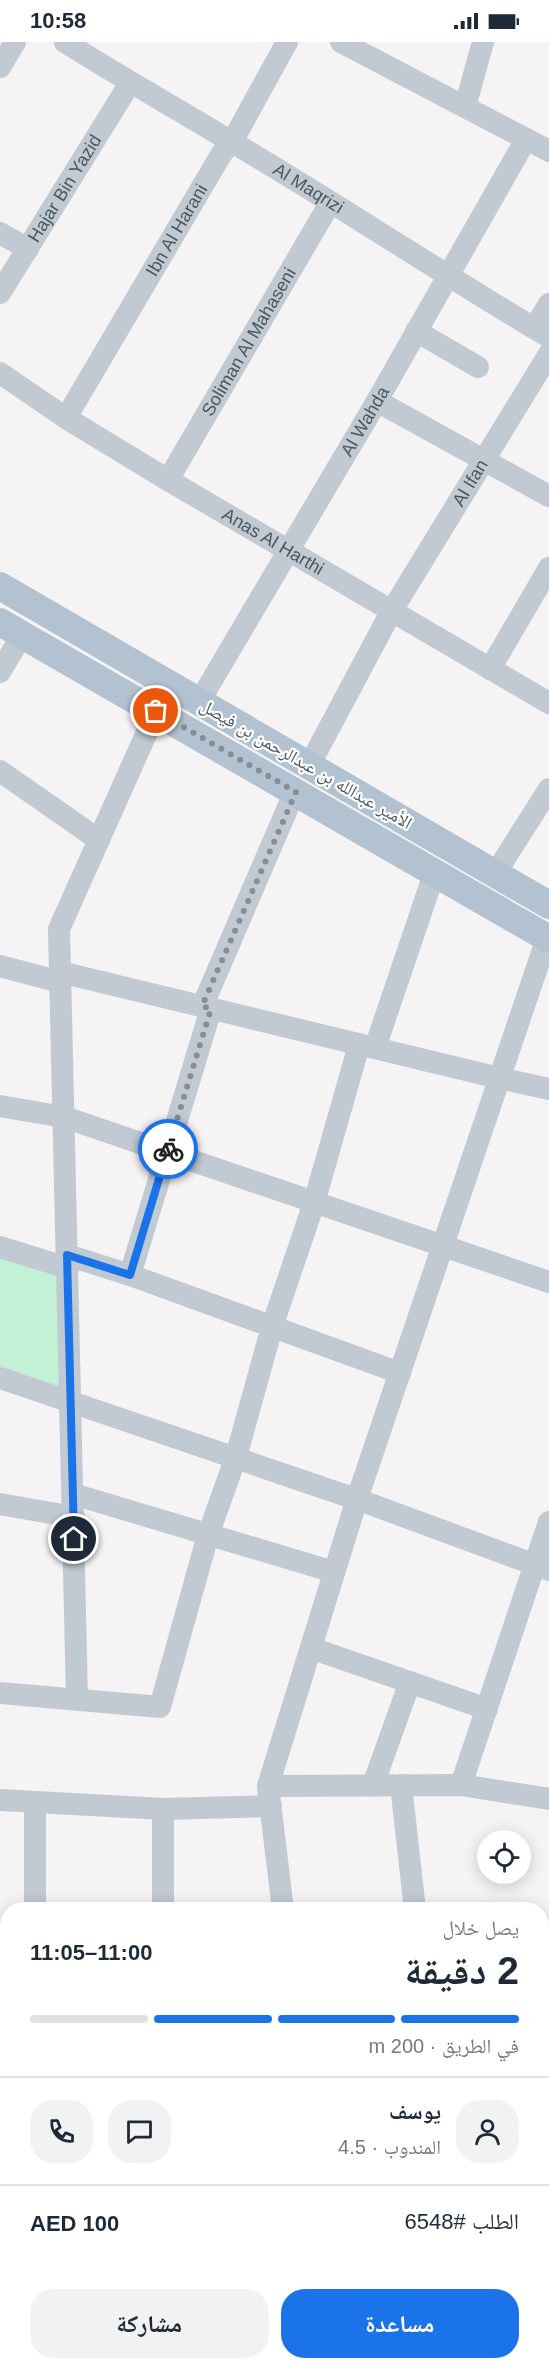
<!DOCTYPE html>
<html lang="ar">
<meta charset="utf-8">
<style>
:root{--surface:#fff;--page:#f2f2f3;--text:#1f2937;--muted:#747a83;--line:#e0e1e3;--accent:#1a73e8}
body{margin:0;font-family:Helvetica,"Noto Naskh Arabic",sans-serif;background:var(--page);color:var(--text);direction:rtl;height:100vh;display:flex;flex-direction:column;font-size:22px;white-space:nowrap}
*{box-sizing:border-box;margin:0}
p{font-size:20px;color:var(--muted)}
.icon{flex:none;width:33px;height:33px;fill:none;stroke:currentColor;stroke-width:2;stroke-linecap:round;stroke-linejoin:round}
.map{position:relative;flex:1;overflow:hidden;direction:ltr}
.side{position:absolute;left:0px;top:1860px;width:549px;height:468px;display:flex;flex-direction:column;background:var(--surface);border-radius:24px 24px 0 0;box-shadow:0 3px 15px #0003;direction:rtl}
.side>*{flex:none}
.tools{position:absolute;left:477px;top:1788px;display:grid;gap:12px}
.tools a{display:grid;place-items:center;width:54px;height:54px;border-radius:50%;background:var(--surface);box-shadow:0 3px 15px #0003;font-size:30px}
.pin{position:absolute;display:grid;place-items:center;width:51px;height:51px;color:#fff;margin:-26px;border:3px solid #fff;border-radius:50%;box-shadow:0 2px 6px #0007}
.courier{position:absolute;display:grid;place-items:center;width:60px;height:60px;margin:-30px;border:4px solid #1a73e8;border-radius:50%;background:#fff;color:#222;box-shadow:0 2px 8px #0007}
.head em{font-style:normal;font-weight:800}
.head div{display:flex;flex-direction:column-reverse}
.head{display:flex;align-items:center;justify-content:space-between;height:102px;padding:0 30px}
h1{font-size:39px;font-weight:800;line-height:45px}
.bar{display:grid;grid-template-columns:repeat(4,1fr);gap:9px 6px;align-content:center;height:72px;padding:0 30px}
.bar i{height:8px;border-radius:4px;background:var(--line)}
.bar .active{background:var(--accent)}
.bar p{grid-column:span 4}
.line{display:flex;align-items:center;gap:15px;padding:0 30px;border-top:2px solid var(--line)}
.line div{flex:1}
.round{display:grid;place-items:center;flex:none;width:63px;height:63px;border-radius:24px;background:var(--page)}
.primary-button{display:flex;gap:12px;margin-top:auto;padding:12px 30px}
.primary-button a{flex:1;height:69px;border-radius:24px;background:var(--accent);color:#fff;font-size:24px;font-weight:800;line-height:69px;text-align:center}
.primary-button a+a{background:var(--page);color:var(--text)}
.status{display:flex;justify-content:space-between;align-items:center;height:42px;padding:0 30px;background:var(--surface);direction:ltr}
.status svg{height:16px;fill:currentColor}
.map>svg:first-child{display:block}
.green{fill:#c3f1d5}
.lines{fill:none;stroke-linecap:round;stroke-linejoin:round}
.minor{stroke:#c1cad2;stroke-width:22}
.major{stroke:#b3c2d1;stroke-width:28}
.done{stroke:#868d94;stroke-width:6;stroke-dasharray:0 10.8}
.route{stroke:#1a73e8;stroke-width:8}
.labels{text-anchor:middle;dominant-baseline:central;stroke-width:4.5;stroke-linejoin:round;paint-order:stroke}
.street-label{font-size:18px;fill:#4a5661;stroke:#fff}
</style>
<div class="status"><b>10:58</b><svg viewBox="0 0 49 12"><path d="M0 12V9h3v3zM5 12V6h3v6zM10 12V3h3v9zM15 12V0h3v12zM26 1h20v11H26zM47 4h2v5h-2z"/></svg></div>
<div class="map">
<svg width="549" height="2328" viewBox="0 0 549 2328">
<rect width="100%" height="100%" fill="#f5f3f3"/>
<!-- green -->
<polygon class="green" points="0,1208 58,1223 59,1349 0,1329"/>
<g class="lines">
<!-- minor -->
<g class="minor">
<path id="s1" d="M65,0C120,35 176,66 232,100C339,163 442,232 549,295"/>
<polyline points="341,0 549,109"/>
<polyline points="0,25 15,0"/>
<polyline points="465,65 483,0"/>
<polyline points="0,191 28,207"/>
<path id="s2" d="M0,251L130,41"/>
<polyline points="534,286 549,262"/>
<polyline points="416,289 478,325"/>
<path id="s3" d="M0,331L66,376L168,438L549,661"/>
<polyline points="377,359 549,454"/>
<path id="s4" d="M66,376L222,111L232,100L287,0"/>
<path id="s5" d="M168,438L330,161"/>
<polyline points="490,627 549,526"/>
<polyline points="0,630 22,593"/>
<path id="s6" d="M199,660L377,359L526,97"/>
<path id="s7" d="M309,724L391,570L549,312"/>
<polyline points="0,729 99,798"/>
<polyline points="495,832 549,747"/>
<polyline points="0,924 60,940"/>
<polyline points="60,930 499,1036 549,1047"/>
<polyline points="202,965 295,749"/>
<polyline points="375,1006 435,829"/>
<polyline points="0,1064 64,1075 549,1240"/>
<polyline points="0,1205 68,1226"/>
<polyline points="67,1213 130,1233 400,1331"/>
<polyline points="130,1233 211,967"/>
<polyline points="0,1336 362,1459 549,1528"/>
<polyline points="73,1452 334,1530"/>
<polyline points="0,1462 74,1475"/>
<polyline points="311,1606 487,1667"/>
<polyline points="0,1651 160,1665 208,1493 236,1415 272,1285 314,1161 359,1003"/>
<polyline points="77,1657 59,887 156,670"/>
<polyline points="373,1743 410,1640"/>
<polyline points="401,1743 415,1868"/>
<polyline points="461,1743 549,1480"/>
<polyline points="268,1744 461,1743 549,1757"/>
<polyline points="0,1758 163,1767 271,1764"/>
<polyline points="35,1760 35,1868"/>
<polyline points="163,1868 163,1767"/>
<polyline points="283,1868 268,1744 357,1457 547,896"/>
<polyline points="542,1968 549,2015"/>
<polyline points="0,2087 8,2087"/>
<polyline points="0,2221 8,2221"/>
<polyline points="542,2227 549,2226"/>
<polyline points="331,2320 332,2328"/>
<polyline points="463,2320 464,2328"/>
<polyline points="525,2328 549,2326"/>
</g>
<!-- major -->
<g class="major">
<polyline points="0,544 549,863"/>
<polyline points="0,580 549,897"/>
</g>
</g>
<g class="lines">
<!-- done -->
<polyline class="done" points="156,669 296,750 202,964 211,967 168,1107"/>
<!-- route -->
<polyline class="route" points="74,1497 67,1213 130,1233 168,1107"/>
</g>
<g class="labels">
<!-- street labels -->
<g class="street-label">
<text stroke="none"><textPath href="#s2" startOffset="123">Hajar Bin Yazid</textPath></text>
<text stroke="none"><textPath href="#s1" startOffset="284">Al Maqrizi</textPath></text>
<text stroke="none"><textPath href="#s4" startOffset="218">Ibn Al Harani</textPath></text>
<text stroke="none"><textPath href="#s5" startOffset="160">Soliman Al Mahaseni</textPath></text>
<text stroke="none"><textPath href="#s6" startOffset="326">Al Wahda</textPath></text>
<text stroke="none"><textPath href="#s7" startOffset="326">Al Ifan</textPath></text>
<text stroke="none"><textPath href="#s3" startOffset="321">Anas Al Harthi</textPath></text>
<text transform="translate(306 722) rotate(30)">الأمير عبدالله بن عبدالرحمن بن فيصل</text>
</g>
</g>
</svg>
<div class="tools">
<a><svg class="icon" aria-label="locate" viewBox="0 0 24 24"><circle cx="12" cy="12" r="6"/><path d="M12 2v4M12 18v4M2 12h4M18 12h4"/></svg></a>
</div>
<div class="pin" style="left:156px;top:669px;background:#ea580c"><svg class="icon" aria-label="bag" viewBox="0 0 24 24"><path d="M5 8h14l-1 12H6zM9 8a3 3 0 0 1 6 0"/></svg></div>
<div class="pin" style="left:74px;top:1497px;background:#1f2937"><svg class="icon" aria-label="home" viewBox="0 0 24 24"><path d="M3 11l9-7 9 7M6 9v11h12V9"/></svg></div>
<div class="courier" style="left:168px;top:1107px"><svg class="icon" aria-label="bike" viewBox="0 0 24 24"><circle cx="6" cy="16" r="4"/><circle cx="18" cy="16" r="4"/><path d="M6 16l4-8h5l3 8M10 8l3 8H6M13 5h3"/></svg></div>
<section class="side">
<div class="head"><div><h1>2 دقيقة</h1><p>يصل خلال</p></div><em>11:00–11:05</em></div>
<div class="bar"><i class="active"></i><i class="active"></i><i class="active"></i><i></i><p>في الطريق · 200 m</p></div>
<div class="line" style="height:108px"><a class="round"><svg class="icon" aria-label="person" viewBox="0 0 24 24"><circle cx="12" cy="8" r="4"/><path d="M4 21q1-7 8-7t8 7"/></svg></a><div><b>يوسف</b><p>المندوب · 4.5</p></div><a class="round"><svg class="icon" aria-label="chat" viewBox="0 0 24 24"><path d="M4 5h16v11H9l-5 4z"/></svg></a><a class="round"><svg class="icon" aria-label="phone" viewBox="0 0 24 24"><path d="M5 4h4l2 5-3 2q2 4 5 5l2-3 5 2v4C11 20 4 13 5 4z"/></svg></a></div>
<div class="line" style="height:78px"><div>الطلب #6548</div><b>AED 100</b></div>
<div class="primary-button"><a>مساعدة</a><a>مشاركة</a></div>
</section>
</div>
